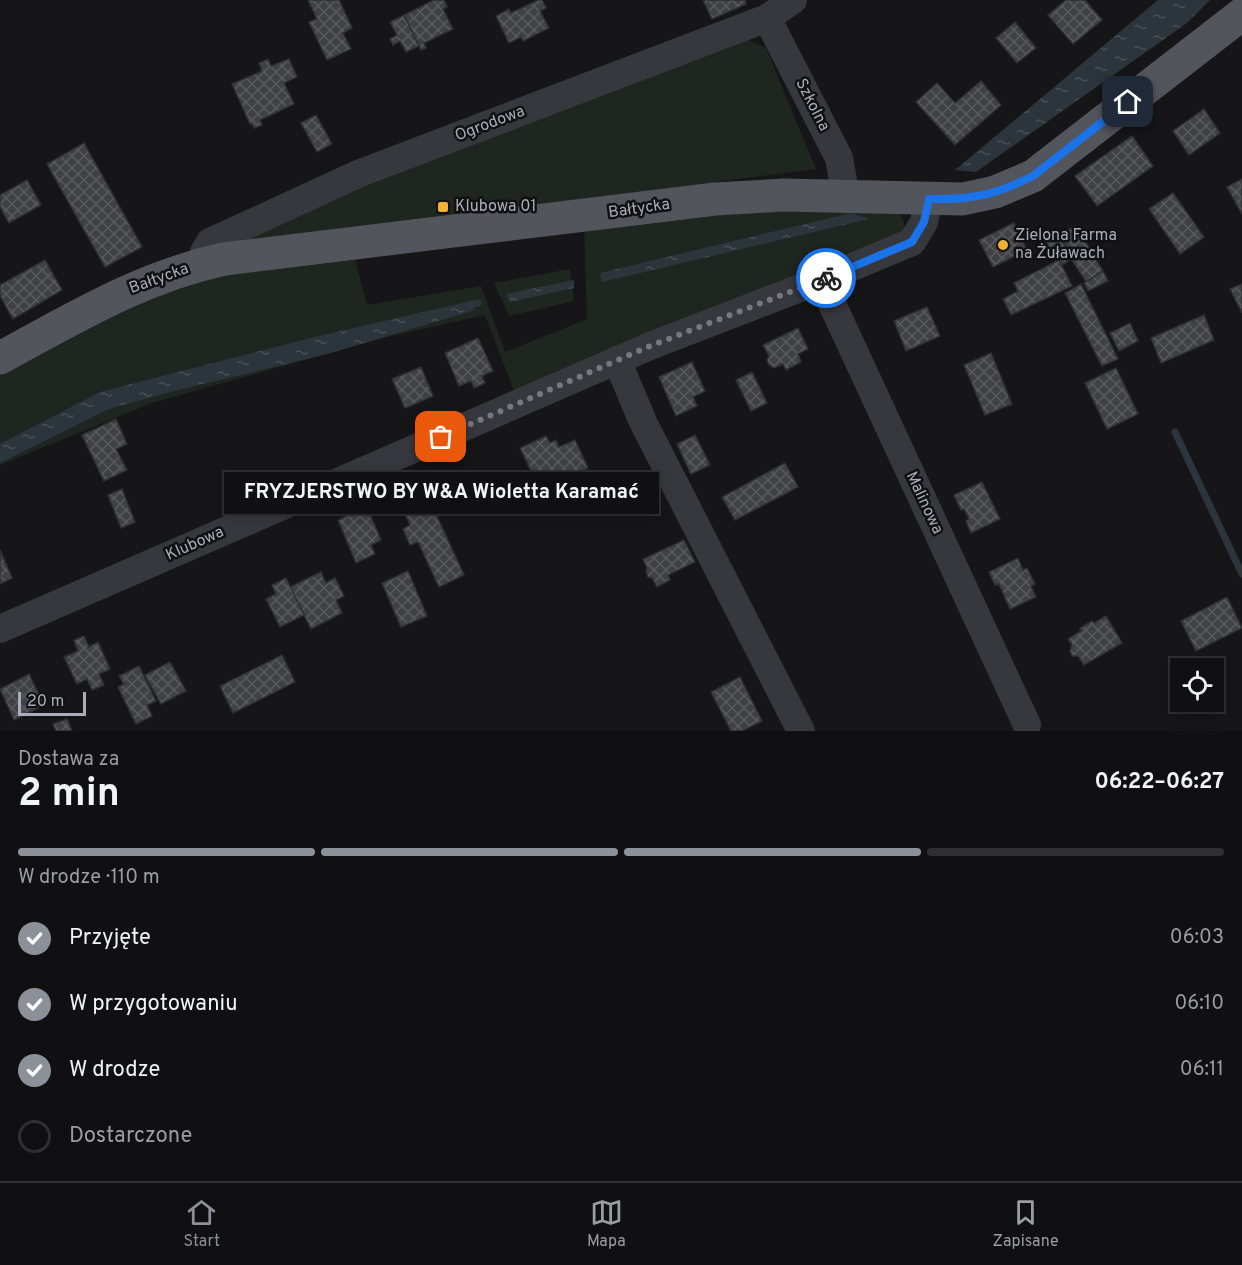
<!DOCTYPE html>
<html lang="pl">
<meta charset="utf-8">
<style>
:root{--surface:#101012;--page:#1e1e20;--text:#f1f3f6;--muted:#9c9d9f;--line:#303032;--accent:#8c9099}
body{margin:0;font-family:Overpass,sans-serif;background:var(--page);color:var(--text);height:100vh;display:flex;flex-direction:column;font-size:22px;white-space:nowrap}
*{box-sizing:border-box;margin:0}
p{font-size:20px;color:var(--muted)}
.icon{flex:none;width:33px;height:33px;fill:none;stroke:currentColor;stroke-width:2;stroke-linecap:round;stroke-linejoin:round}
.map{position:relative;height:731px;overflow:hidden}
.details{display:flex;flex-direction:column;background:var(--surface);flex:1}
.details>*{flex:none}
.fabs{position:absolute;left:1170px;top:658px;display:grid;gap:12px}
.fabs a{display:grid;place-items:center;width:54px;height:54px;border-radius:0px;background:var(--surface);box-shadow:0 3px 15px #0003,0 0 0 2px var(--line);font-size:30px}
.scale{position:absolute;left:18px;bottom:15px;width:68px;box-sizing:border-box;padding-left:6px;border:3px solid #a8adb8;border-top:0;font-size:16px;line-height:21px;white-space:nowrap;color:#a8adb8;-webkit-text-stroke:4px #111113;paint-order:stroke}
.pin{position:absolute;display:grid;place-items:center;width:51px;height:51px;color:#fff;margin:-26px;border-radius:12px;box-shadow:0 3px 9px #0006}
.courier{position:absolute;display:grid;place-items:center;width:60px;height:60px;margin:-30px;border:4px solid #1a73e8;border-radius:50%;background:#fff;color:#222;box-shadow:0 2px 8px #0007}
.bubble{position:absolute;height:42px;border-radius:0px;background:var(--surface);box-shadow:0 3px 15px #0003,0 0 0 2px var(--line);font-size:20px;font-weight:700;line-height:42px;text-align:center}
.head em{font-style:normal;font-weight:700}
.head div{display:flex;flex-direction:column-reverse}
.head{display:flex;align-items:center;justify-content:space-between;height:102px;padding:0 18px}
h1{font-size:39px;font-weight:700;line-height:45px}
.bar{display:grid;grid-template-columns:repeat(4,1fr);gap:9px 6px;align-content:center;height:72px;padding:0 18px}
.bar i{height:8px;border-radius:4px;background:var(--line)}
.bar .selected{background:var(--accent)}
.bar p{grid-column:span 4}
ol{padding:0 18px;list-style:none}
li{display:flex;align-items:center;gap:18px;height:66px}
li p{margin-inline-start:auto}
li .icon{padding:6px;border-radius:50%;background:var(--accent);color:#fff;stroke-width:4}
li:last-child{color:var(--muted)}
li i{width:33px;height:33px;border:3px solid var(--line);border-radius:50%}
.menu{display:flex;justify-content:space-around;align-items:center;height:84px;border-top:2px solid var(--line);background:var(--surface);font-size:16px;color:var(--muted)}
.menu a{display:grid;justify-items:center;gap:3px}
.menu .selected{color:var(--accent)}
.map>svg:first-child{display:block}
.green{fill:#1e261f}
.water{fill:url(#water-ripples)}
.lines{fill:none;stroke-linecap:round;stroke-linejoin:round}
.stream{stroke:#2c353c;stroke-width:7}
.building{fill:url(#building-cross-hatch);stroke:#303034;stroke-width:1.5}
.minor{stroke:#37383d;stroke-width:28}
.major{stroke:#53555c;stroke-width:33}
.done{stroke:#757880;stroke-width:6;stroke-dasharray:0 10.8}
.route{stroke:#1a73e8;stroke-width:8}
.poi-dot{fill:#f2b134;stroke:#111113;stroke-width:2}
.labels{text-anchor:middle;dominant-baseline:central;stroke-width:5;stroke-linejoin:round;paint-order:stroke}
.street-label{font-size:16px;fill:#a8adb8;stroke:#111113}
.poi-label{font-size:16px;fill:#a8adb8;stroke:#111113;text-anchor:start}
</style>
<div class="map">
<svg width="1242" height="731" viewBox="0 0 1242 731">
<defs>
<pattern id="water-ripples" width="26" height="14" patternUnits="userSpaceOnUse" patternTransform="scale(1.5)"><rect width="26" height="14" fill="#2c353c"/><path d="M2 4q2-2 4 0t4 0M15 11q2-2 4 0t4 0" fill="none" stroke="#485056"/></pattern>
<pattern id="building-cross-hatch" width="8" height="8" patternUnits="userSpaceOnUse" patternTransform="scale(1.5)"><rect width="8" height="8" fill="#404145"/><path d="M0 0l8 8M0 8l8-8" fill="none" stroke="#595a5e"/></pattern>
</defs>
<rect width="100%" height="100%" fill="#161618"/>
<!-- green -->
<g class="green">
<polygon points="740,36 766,48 816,169 216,246"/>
<polygon points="765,209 899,211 906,228 905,232 514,391 485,315 387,337 152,403 0,465 0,375 109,316 212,275 355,259 367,305 481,286 505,352 587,319 584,228"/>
<polygon points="570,269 574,301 509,316 494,283"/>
</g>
<!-- water -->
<g class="water">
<polygon points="1158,0 1210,0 1187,23 976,172 955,170"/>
<polygon points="851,213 869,219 602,282 600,273"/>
<polygon points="574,280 574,288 510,302 506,294"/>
<polygon points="471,301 475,310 327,354 170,392 109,409 0,463 0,444 100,392 319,336"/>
</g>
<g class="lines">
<!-- stream -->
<g class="stream">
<polyline points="465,306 478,303"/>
<polyline points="1175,432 1242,574"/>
</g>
</g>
<!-- building -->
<g class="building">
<polygon points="308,0 339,0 352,28 343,33 351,49 327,60 309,22 317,19"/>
<polygon points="434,0 444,0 447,7 443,9 453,29 424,43 426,48 421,50 404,15"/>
<polygon points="538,0 542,0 546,8 540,11 549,28 523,41 521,37 509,43 496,16 509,9 511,13"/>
<polygon points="703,0 745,0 746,4 712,19"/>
<polygon points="1066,0 1085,0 1102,20 1073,44 1048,15"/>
<polygon points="404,15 419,46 406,52 400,41 393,45 390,39 397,35 390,22"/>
<polygon points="1015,22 1036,48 1017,63 996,38"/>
<polygon points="268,59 271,66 289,59 297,77 284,83 294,104 260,120 262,125 254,128 252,124 250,124 232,84 262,71 259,63"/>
<polygon points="981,81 1001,105 955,145 916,102 937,83 955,103"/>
<polygon points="1204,109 1220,133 1189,155 1173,131"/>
<polygon points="316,115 332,144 317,152 301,123"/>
<polygon points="1132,136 1153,166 1097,206 1075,176"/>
<polygon points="84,143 142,247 105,267 47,164"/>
<polygon points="1242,179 1242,214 1227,187"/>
<polygon points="27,180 41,205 9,223 0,207 0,195"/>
<polygon points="1173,193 1204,237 1180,254 1149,209"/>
<polygon points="1014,223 1027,250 993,267 979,240"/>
<polygon points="1075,226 1090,249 1072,259 1061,234"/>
<polygon points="1060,234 1070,260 1062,265 1059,260 1056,261 1046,241"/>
<polygon points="1090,250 1103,271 1086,282 1072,260"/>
<polygon points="45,260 62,290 13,319 0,296 0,285"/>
<polygon points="1059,260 1072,286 1011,315 1003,299 1018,291 1014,283"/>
<polygon points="1103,271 1108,281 1088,291 1084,283"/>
<polygon points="1081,284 1118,359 1102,366 1065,293"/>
<polygon points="1242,284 1242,313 1230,289"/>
<polygon points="927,307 940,336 906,351 894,321"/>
<polygon points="1204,315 1214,340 1161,363 1151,338"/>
<polygon points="1130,323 1138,341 1119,351 1110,333"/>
<polygon points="798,328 808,349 798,354 801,362 786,370 783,364 774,368 769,365 767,360 769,356 763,345"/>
<polygon points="478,338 493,371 482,376 485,383 474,388 471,381 459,386 445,353"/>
<polygon points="991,353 1012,404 985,415 964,365"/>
<polygon points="692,362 705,391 693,397 697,406 676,416 659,377"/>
<polygon points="421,367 433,396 405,408 392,379"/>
<polygon points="1116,368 1138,414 1107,429 1085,383"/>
<polygon points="752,372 767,403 751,411 736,380"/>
<polygon points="116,419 127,444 116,449 127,470 104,481 82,435"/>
<polygon points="695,435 710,465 691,474 677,444"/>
<polygon points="546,436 550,443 556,440 559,447 575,440 588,468 545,488 536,471 532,473 520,448"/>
<polygon points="785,463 798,487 735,520 722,497"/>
<polygon points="982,482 1000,519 971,533 966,521 969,519 964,509 961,510 954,495"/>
<polygon points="122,489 135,522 121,528 108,495"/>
<polygon points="430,501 464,575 439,587 418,542 410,545 403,529 410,525 404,512"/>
<polygon points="367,507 381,540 371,545 375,554 356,563 338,520"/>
<polygon points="684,540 695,562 668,575 670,580 657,587 652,578 648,577 646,572 647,568 643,559"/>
<polygon points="0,550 12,578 0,584"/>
<polygon points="1018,558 1023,570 1027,568 1035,584 1031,586 1036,597 1010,609 999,584 995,585 989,572"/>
<polygon points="408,571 427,616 401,627 382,583"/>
<polygon points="321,572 326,583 335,578 344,596 336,600 342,613 311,629 290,587"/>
<polygon points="286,578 304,615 280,627 266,599 276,594 272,585"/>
<polygon points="1227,597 1242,628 1196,651 1181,621"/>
<polygon points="1106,616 1122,643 1084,665 1078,656 1072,656 1070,651 1072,645 1068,639 1081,631 1080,628 1092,621 1094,623"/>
<polygon points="84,636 89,647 98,642 110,669 99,674 104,685 92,690 87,679 77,684 64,657 78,651 74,640"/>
<polygon points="282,655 295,682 233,713 220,686"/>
<polygon points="170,662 186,691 161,704 145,675"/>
<polygon points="139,666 156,701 147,705 152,716 136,724 118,687 124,684 119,676"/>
<polygon points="29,674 44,705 14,720 0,689"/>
<polygon points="740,677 762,721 742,731 731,731 711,692"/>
<polygon points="67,719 72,731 56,731 53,724"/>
</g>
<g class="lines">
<!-- minor -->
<g class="minor">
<polyline points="767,18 839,158 846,196"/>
<polyline points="201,264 204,252 210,242 358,174 767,18 793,0"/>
<polyline points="821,280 1027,725"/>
<polyline points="617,360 643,422 801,731"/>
<polyline points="0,629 650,346 821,280 912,242 924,222 929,199"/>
</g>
<!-- major -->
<path class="major" d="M0,358C74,318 141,277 224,259L715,199L784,195L963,199L995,192L1033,176L1242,14"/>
</g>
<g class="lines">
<!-- done -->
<polyline class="done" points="441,437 650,346 826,278"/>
<!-- route -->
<path class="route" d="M826,278L912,242L924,222L929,199C972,200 995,195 1033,176L1128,102"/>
</g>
<!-- markers -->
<g class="poi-dot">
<rect x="437" y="201" width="12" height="12" rx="3"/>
<circle cx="1003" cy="245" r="6"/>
</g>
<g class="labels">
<!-- street labels -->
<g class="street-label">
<text transform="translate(812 105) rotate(63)">Szkolna</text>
<text transform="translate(490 124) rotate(-21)">Ogrodowa</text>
<text transform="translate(639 209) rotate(-8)">Bałtycka</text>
<text transform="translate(159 279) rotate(-20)">Bałtycka</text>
<text transform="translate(924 503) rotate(65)">Malinowa</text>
<text transform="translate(195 544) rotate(-24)">Klubowa</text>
</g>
<!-- poi labels -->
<g class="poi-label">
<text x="455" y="207">Klubowa 01</text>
<text x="1015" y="236">Zielona Farma<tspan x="1015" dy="18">na Żuławach</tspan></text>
</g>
</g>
</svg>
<div class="fabs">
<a><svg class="icon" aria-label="locate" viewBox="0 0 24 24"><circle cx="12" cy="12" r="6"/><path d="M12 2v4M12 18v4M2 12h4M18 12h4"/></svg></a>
</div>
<div class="scale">20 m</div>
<div class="pin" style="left:441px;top:437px;background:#ea580c"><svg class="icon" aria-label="bag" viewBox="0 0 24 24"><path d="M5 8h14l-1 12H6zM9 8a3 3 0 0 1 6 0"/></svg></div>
<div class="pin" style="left:1128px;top:102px;background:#1f2937"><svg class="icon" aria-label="home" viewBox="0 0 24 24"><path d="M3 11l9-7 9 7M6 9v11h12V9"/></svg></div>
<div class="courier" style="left:826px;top:278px"><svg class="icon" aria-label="bike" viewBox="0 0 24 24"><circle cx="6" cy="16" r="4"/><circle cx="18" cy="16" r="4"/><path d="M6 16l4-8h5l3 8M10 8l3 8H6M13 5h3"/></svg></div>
<div class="bubble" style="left:224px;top:472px;width:435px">FRYZJERSTWO BY W&amp;A Wioletta Karamać</div>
</div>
<section class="details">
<div class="head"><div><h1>2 min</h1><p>Dostawa za</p></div><em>06:22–06:27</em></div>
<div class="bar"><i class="selected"></i><i class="selected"></i><i class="selected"></i><i></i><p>W drodze · 110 m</p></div>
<ol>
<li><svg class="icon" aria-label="check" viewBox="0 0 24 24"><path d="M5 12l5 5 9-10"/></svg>Przyjęte<p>06:03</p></li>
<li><svg class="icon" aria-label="check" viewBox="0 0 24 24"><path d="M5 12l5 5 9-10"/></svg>W przygotowaniu<p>06:10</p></li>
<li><svg class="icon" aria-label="check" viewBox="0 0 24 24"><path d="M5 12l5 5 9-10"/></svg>W drodze<p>06:11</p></li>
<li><i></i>Dostarczone</li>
</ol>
</section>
<nav class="menu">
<a class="selected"><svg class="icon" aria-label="home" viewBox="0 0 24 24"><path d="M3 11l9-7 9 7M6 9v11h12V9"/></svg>Start</a>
<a><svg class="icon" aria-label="map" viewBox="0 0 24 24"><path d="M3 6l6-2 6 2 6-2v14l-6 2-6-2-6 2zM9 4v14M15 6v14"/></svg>Mapa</a>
<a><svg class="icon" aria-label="saved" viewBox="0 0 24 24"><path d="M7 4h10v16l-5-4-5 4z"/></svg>Zapisane</a>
</nav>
